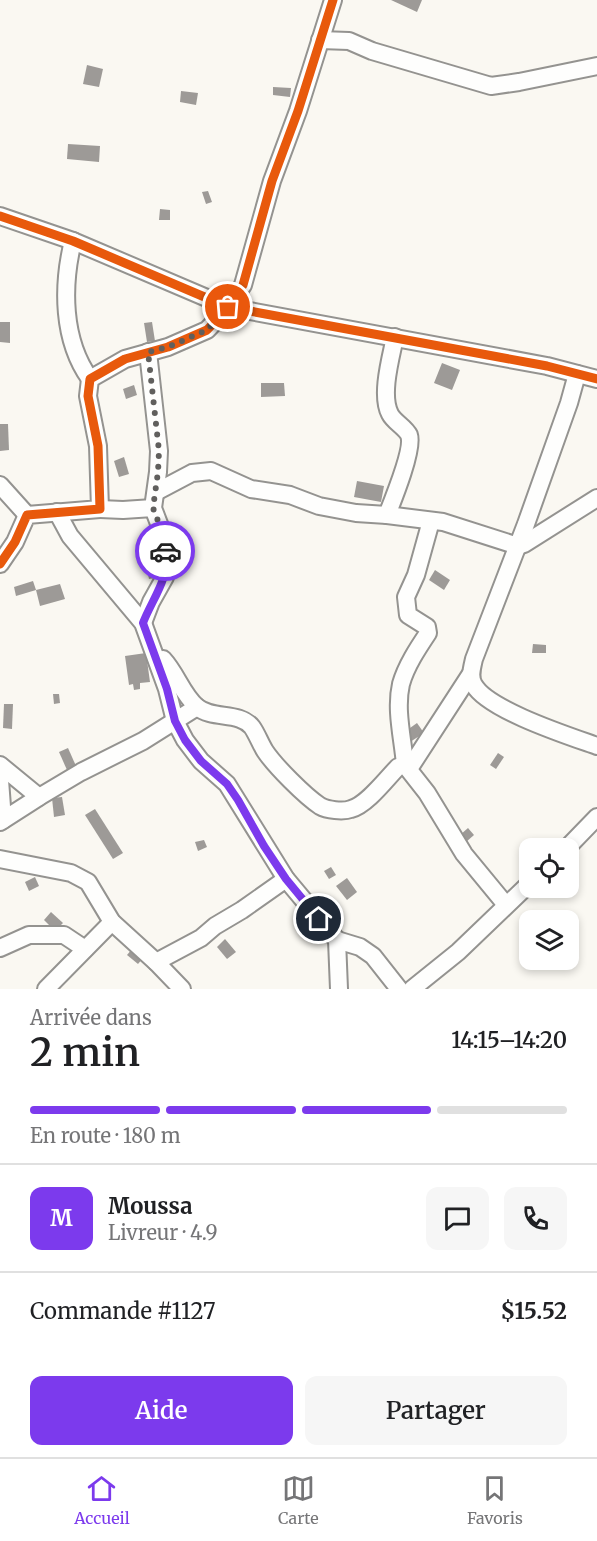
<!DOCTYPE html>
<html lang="fr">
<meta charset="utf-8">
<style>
:root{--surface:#fff;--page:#f6f6f6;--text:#202124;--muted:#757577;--line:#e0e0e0;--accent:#7c3aed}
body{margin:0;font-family:Merriweather,serif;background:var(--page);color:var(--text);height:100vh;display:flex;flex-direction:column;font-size:22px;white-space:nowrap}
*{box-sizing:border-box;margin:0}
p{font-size:20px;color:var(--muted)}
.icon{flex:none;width:33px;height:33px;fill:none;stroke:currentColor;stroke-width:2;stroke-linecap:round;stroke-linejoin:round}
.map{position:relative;height:989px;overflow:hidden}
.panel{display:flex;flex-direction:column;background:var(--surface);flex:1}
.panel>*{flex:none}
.fabs{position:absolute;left:519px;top:838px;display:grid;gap:12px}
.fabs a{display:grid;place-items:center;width:60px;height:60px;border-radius:12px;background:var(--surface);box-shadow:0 3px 9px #0003;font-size:30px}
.pin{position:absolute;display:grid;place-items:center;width:51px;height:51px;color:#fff;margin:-26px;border:3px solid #fff;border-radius:50%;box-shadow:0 2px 6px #0007}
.courier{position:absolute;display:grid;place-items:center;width:60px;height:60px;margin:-30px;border:4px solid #7c3aed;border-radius:50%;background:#fff;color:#222;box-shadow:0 2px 8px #0007}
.head em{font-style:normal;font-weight:600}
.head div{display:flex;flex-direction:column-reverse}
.head{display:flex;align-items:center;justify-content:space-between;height:102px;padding:0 30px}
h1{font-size:39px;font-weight:600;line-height:45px}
.bar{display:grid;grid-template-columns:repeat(4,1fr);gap:9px 6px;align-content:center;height:72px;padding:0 30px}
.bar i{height:8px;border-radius:4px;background:var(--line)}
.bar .selected{background:var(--accent)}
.bar p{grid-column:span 4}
.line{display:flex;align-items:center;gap:15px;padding:0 30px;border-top:2px solid var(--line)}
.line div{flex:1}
.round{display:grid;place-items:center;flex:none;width:63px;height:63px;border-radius:12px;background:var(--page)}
.cta{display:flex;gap:12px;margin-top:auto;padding:12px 30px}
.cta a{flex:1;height:69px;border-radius:12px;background:var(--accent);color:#fff;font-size:24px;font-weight:600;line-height:69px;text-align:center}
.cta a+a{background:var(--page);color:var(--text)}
.tab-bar{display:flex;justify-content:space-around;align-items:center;height:84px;border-top:2px solid var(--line);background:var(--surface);font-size:16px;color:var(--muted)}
.tab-bar a{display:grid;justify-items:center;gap:3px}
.tab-bar .selected{color:var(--accent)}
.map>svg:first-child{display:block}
.building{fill:#9d9a97}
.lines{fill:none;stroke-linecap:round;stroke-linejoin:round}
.minor-casing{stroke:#949390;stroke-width:20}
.minor{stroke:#fefefd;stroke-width:16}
.cycleway-casing{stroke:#fff;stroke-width:13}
.cycleway{stroke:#e8590c;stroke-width:9}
.done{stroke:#605f5d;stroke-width:6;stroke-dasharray:0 10.8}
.route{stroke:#7c3aed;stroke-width:8}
</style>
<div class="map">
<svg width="597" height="989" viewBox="0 0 597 989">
<rect width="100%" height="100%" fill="#faf8f2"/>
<!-- building -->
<g class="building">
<polygon points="391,0 422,0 417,12"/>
<polygon points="87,65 103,69 99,87 83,84"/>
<polygon points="273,87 291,88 290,97 273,95"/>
<polygon points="181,91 198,93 196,105 180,102"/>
<polygon points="68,144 100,146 99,162 67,159"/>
<polygon points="208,191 212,202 206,204 202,192"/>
<polygon points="160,209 170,210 170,220 159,220"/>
<polygon points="0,322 10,322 10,343 0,342"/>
<polygon points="152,322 155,341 147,342 144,323"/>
<polygon points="442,363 460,370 452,390 434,383"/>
<polygon points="261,383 284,383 285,396 261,397"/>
<polygon points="134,385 137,395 126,399 123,389"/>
<polygon points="0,424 8,424 9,450 0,451"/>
<polygon points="124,457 129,474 119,477 114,461"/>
<polygon points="357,481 384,486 381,502 354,497"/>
<polygon points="156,552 161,577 149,579 146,565 142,565 140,555"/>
<polygon points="435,570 450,580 444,590 429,580"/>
<polygon points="33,581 36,590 16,596 14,587"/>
<polygon points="60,584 65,599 40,606 36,590"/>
<polygon points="533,644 546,645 546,653 532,653"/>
<polygon points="146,653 150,682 140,683 140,689 134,690 133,684 129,685 125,656"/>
<polygon points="53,694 59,694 60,703 54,704"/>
<polygon points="4,704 13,704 12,729 3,728"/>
<polygon points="417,723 424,733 410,742 403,733"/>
<polygon points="68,748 76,766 67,770 59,752"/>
<polygon points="498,753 504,757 496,769 490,765"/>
<polygon points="62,797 65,815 54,817 52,798"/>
<polygon points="95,809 123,853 113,859 85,815"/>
<polygon points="468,828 474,835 466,842 460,835"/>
<polygon points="204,840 207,847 198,851 195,842"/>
<polygon points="331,867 336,875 329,879 324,871"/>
<polygon points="35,877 39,886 29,891 25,882"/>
<polygon points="347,878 357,892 347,900 336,886"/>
<polygon points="51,912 63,923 55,931 44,920"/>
<polygon points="225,939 236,952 227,959 217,947"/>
<polygon points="132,949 143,958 138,964 127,955"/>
</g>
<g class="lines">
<defs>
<g id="minor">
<polyline points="320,40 349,41 372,51 491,86 519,82 597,66"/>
<polyline points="0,216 73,241 228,307 547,366 597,379"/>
<path d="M73,241C62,286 62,340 90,379"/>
<path d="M577,374L569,403L526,524L474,659C472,668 469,677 474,685C488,710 569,736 597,746"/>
<polyline points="0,485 27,515"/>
<polyline points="156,492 192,473 211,471 251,489 290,495 319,506 356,513 387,515 443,522 518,546 524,544 597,498"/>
<polyline points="100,509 123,510 153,508"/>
<polyline points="57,512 70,536 143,623 167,689 175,721 185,740 201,761 227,784 286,879 337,940 339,989"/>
<path d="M387,515C393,500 414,448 409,435C405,427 394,422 390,414C380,395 391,357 395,337"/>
<polyline points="0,564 15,542 27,515 100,509 98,446 88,396 90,379 125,359 168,347 207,330 225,311 243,285 272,181 298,111 333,0"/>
<polyline points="143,623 151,602 165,577 167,558 161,529 153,508 158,472 159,451 148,352"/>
<path d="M163,659C177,674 182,694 197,707C213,720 239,711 252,727C257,734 260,743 265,751C275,766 305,796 320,806C327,810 343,812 351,809C367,805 387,778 398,767L405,765L427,793L464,854L506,905"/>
<polyline points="0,765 39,797"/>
<path d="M405,765C403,739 395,710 401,684C406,666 418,648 428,633L427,627L408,615L406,597L416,575L431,521"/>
<polyline points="409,769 470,675"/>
<polyline points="0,780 3,820"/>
<polyline points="0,822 39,797 81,772 143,741 197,707"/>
<polyline points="566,849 597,817"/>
<polyline points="0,859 71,873 88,882 112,922 156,962 182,989"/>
<polyline points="337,940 360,947 373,956 399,989"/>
<polyline points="0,948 29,935 64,935 85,949"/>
<polyline points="156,962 201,938 215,926 242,910 286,879"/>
<polyline points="46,989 112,922"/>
<polyline points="412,989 458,952 530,883"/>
</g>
</defs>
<!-- minor casing -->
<use href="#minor" class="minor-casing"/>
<!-- minor -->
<use href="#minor" class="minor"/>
<defs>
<g id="cycleway">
<polyline points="0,216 73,241 228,307 547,366 597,379"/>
<polyline points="0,564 15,542 27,515 100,509 98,446 88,396 90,379 125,359 168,347 207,330 225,311 243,285 272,181 298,111 333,0"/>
</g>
</defs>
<!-- cycleway casing -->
<use href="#cycleway" class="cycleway-casing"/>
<!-- cycleway -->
<use href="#cycleway" class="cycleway"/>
</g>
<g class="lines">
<!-- done -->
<polyline class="done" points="165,551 161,529 153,508 158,472 159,451 148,352 168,347 207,330 228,307"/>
<!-- route -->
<path class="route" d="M165,551C171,577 152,599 143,623L167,689L175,721L185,740L201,761L227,784L238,800L264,846L286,879L319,919"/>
</g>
</svg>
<div class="fabs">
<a><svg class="icon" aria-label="locate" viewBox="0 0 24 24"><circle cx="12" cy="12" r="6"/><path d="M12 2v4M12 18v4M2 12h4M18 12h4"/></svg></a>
<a><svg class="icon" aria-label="layers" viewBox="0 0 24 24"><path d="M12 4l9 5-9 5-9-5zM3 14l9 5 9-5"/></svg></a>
</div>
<div class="pin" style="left:228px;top:307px;background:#ea580c"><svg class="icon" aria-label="bag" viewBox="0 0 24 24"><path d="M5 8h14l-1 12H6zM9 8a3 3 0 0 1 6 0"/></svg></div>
<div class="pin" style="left:319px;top:919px;background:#1f2937"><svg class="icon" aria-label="home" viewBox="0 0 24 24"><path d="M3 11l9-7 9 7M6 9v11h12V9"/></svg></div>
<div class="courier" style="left:165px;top:551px"><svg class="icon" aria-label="car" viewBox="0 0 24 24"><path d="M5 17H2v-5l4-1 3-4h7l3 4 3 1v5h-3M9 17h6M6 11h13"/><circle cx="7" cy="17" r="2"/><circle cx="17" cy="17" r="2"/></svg></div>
</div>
<section class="panel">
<div class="head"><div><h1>2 min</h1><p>Arrivée dans</p></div><em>14:15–14:20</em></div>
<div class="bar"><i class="selected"></i><i class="selected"></i><i class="selected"></i><i></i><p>En route · 180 m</p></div>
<div class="line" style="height:108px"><b class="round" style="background:var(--accent);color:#fff">M</b><div><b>Moussa</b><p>Livreur · 4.9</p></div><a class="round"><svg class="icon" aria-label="chat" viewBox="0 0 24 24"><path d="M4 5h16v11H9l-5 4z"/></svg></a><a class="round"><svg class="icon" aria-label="phone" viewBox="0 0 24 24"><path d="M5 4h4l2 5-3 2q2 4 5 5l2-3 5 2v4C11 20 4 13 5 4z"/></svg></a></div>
<div class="line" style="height:78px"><div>Commande #1127</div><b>$15.52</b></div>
<div class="cta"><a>Aide</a><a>Partager</a></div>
</section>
<nav class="tab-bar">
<a class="selected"><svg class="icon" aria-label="home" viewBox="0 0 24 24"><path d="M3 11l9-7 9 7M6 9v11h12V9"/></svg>Accueil</a>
<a><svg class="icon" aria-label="map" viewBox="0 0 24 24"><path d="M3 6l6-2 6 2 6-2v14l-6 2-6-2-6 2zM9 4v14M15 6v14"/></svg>Carte</a>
<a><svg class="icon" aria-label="saved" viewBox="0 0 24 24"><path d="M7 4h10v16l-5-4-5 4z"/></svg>Favoris</a>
</nav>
